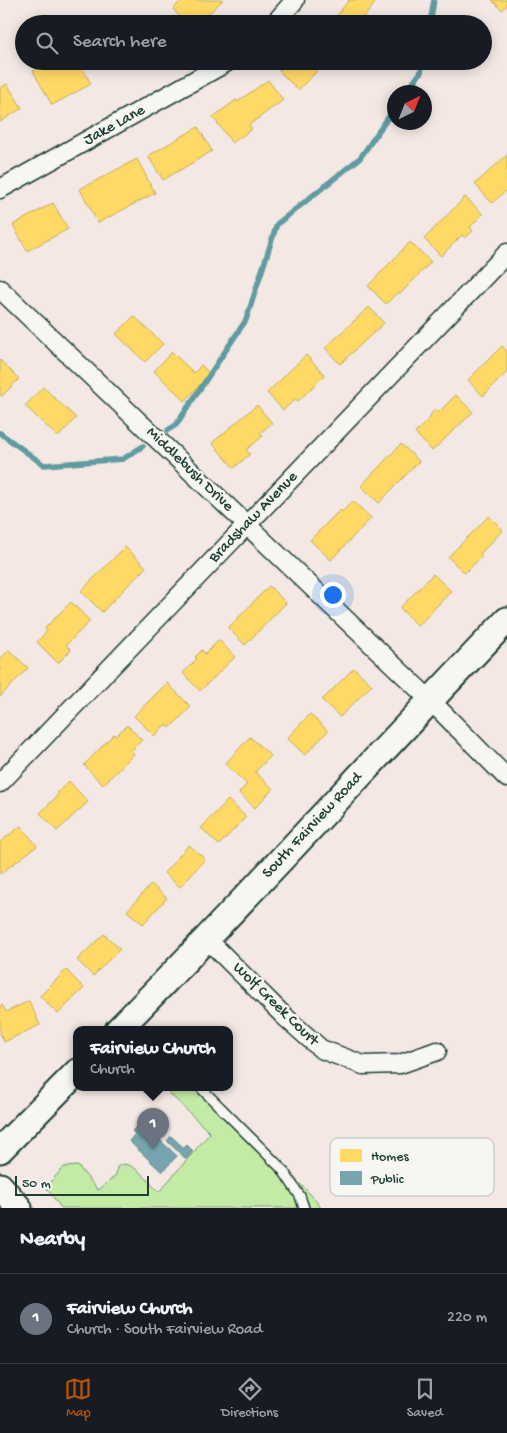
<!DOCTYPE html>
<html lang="en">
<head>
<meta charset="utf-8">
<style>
	:root { --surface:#171b24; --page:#242831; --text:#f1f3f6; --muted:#9ea1a6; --line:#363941; --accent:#b45309 }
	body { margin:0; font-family:"Gochi Hand",sans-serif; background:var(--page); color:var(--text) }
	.compass { position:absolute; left:387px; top:85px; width:45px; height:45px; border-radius:50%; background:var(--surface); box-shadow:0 2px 12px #0003; rotate:43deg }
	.scale { position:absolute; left:15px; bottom:12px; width:134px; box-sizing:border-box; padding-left:5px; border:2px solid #1f3d34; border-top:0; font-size:14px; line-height:18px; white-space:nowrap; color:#1f3d34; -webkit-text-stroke:4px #f6f6f2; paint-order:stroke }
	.you { position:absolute; left:332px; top:594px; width:18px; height:18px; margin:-12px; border:4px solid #fff; border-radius:50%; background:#1a73e8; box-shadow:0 0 0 8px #1a73e833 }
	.badge { display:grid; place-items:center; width:32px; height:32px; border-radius:50%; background:var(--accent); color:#fff; font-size:16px; font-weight:700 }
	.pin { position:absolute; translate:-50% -41px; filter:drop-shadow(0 1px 2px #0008) }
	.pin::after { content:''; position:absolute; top:26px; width:18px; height:15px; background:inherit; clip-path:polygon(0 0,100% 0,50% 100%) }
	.popup { position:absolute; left:73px; top:1026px; width:160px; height:65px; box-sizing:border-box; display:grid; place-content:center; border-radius:10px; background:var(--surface); filter:drop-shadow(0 1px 4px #0005); font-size:16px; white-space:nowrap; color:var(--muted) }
	.popup b { font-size:19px; color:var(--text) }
	.popup::after { content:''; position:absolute; left:50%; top:100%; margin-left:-10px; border:10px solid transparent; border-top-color:var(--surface) }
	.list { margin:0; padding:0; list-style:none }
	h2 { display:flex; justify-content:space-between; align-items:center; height:65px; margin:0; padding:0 20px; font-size:21px }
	h2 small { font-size:16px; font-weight:400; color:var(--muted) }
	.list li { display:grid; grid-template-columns:32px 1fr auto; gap:15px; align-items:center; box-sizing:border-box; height:90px; padding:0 20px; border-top:1px solid var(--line) }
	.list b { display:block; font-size:19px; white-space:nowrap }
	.list p { margin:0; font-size:16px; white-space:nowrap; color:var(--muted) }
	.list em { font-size:16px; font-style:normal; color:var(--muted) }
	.icon { flex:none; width:28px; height:28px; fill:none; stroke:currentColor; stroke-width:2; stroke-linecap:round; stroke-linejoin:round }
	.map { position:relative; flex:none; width:507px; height:1208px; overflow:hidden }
	.search { position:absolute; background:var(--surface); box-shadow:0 2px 12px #0003; left:15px; right:15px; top:15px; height:55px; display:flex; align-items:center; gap:12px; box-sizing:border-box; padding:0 18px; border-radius:28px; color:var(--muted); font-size:19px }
	.sheet { height:155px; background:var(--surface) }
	nav { display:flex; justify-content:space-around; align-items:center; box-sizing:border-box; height:70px; border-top:1px solid var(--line); background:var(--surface); font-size:14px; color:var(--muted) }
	nav a { display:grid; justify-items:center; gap:2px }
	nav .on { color:var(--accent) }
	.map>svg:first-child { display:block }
</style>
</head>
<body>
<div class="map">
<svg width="507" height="1208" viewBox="0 0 507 1208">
	<rect width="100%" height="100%" fill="#f3e8e3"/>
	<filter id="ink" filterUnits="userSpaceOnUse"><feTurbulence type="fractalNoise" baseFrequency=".02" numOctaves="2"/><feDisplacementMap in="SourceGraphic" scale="10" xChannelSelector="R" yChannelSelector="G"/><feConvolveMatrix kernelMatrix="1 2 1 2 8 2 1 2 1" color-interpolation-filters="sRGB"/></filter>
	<g filter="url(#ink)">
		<path fill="#c3eba6" stroke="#71946d" d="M 164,1088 L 205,1088 L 313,1197 L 321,1208 L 61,1208 L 46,1187 L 64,1167 L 78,1166 L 97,1189 L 99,1190 L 116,1175 L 117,1167 C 131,1156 149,1183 159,1192 L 210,1133 Z"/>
		<g fill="#ffd966" stroke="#bcaa57">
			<polygon points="182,0 223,0 197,24 186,24 173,9"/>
			<polygon points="349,0 377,0 359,24 345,24 336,17"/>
			<polygon points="492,0 507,0 507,6 506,6 502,10"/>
			<polygon points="49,61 54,61 59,70 75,61 79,61 91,84 52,105 33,71"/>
			<polygon points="289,61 327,61 298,90 279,71"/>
			<polygon points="268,80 283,100 249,125 252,129 232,143 213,117 236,100 237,102"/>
			<polygon points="7,84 22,108 0,122 0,88"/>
			<polygon points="198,127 212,151 163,180 148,156"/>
			<polygon points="507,155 507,190 492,203 475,184"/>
			<polygon points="137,159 155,193 98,223 80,189"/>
			<polygon points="465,197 483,214 470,227 473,231 465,238 462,235 441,256 424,239"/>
			<polygon points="53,203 68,229 27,251 13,225"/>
			<polygon points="410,242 431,262 400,294 398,292 386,304 368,286"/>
			<polygon points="369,307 384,323 340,364 325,348"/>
			<polygon points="134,316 163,344 145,362 116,334"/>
			<polygon points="502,346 507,351 507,372 483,396 468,380"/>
			<polygon points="172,352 194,373 201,365 210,374 185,401 154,371"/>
			<polygon points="306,355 325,375 298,401 296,399 283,410 267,393"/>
			<polygon points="0,360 19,379 2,396 0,395"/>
			<polygon points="43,387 76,418 58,437 25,406"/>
			<polygon points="456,395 473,412 432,451 415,433 431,417 430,415 435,410 438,413"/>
			<polygon points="257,405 272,423 260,433 263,436 246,450 250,454 234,468 212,443"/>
			<polygon points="401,444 419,461 379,503 361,486"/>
			<polygon points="353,501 371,518 331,560 310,540 340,510 342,512"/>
			<polygon points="489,516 503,530 480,554 482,556 465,573 448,557"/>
			<polygon points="125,547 146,567 102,612 81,591"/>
			<polygon points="433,574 451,591 418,626 400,608"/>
			<polygon points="269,586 286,603 245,645 228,628"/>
			<polygon points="71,602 90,621 66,645 71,650 58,663 37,642 47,631 45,628"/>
			<polygon points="219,640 235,657 200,691 183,673 197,659 195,657 202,650 205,654"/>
			<polygon points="9,650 28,668 0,697 0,659"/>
			<polygon points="354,668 372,685 340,717 322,700"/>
			<polygon points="167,683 191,707 170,728 166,724 154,736 134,716"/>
			<polygon points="310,714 328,731 305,755 287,738"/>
			<polygon points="127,725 142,740 131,751 134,754 103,785 84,765 114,734 116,736"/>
			<polygon points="250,737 271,756 255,772 273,789 255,808 239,793 247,784 225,764"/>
			<polygon points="69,781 88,802 57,831 40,813 58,795 57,793"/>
			<polygon points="228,800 246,817 219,845 201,828"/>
			<polygon points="21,826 37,846 0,874 0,842"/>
			<polygon points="189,845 205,859 180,887 164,873"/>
			<polygon points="151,884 167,898 143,924 127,911"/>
			<polygon points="104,934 120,949 93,976 77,960"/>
			<polygon points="66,970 84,988 58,1014 40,996"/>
			<polygon points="29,1001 40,1025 4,1042 0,1033 0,1006 2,1005 6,1012"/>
		</g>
		<g fill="#76a5af" stroke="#5c868a">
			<polygon points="144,1125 177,1156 162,1172 129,1141 135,1134 132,1131 136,1127 139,1130"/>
			<polygon points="171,1136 184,1148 187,1145 193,1151 186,1159 167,1141"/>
		</g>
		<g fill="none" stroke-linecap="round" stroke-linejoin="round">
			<g stroke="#609ba2" stroke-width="5.5">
				<polyline points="430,24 434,0"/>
				<polyline points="406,92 421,72 423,61"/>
				<polyline points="168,430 176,425 246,320 277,224 360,158 394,109"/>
				<polyline points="0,433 44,465 123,459 143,446"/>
			</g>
			<g stroke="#1f3d34" stroke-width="12">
				<polyline id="lane" points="201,1088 282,1169 300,1196 304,1208"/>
			</g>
			<g stroke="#1f3d34" stroke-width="21">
				<g id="street">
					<polyline points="274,24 295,0"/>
					<polyline points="0,189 229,61"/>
					<polyline points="0,289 430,700 507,778"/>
					<polyline points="0,783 507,253"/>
					<polyline points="207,939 284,1016 321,1049 363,1065 400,1064 437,1051"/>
				</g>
			</g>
			<g stroke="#1f3d34" stroke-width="29">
				<g id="secondary">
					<path d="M 118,1030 C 250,896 376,756 507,620"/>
					<polyline points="0,1150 77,1072"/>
					<polyline points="0,1186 19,1208"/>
				</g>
			</g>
			<use href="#lane" stroke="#f6f6f2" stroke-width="9"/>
			<use href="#street" stroke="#f6f6f2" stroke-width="18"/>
			<use href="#secondary" stroke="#f6f6f2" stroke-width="25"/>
		</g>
	</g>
	<g text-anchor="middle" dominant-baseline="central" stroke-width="5" stroke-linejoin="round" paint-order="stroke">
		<g font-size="16" fill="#1f3d34" stroke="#f6f6f2">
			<text transform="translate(115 126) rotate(-29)">Jake Lane</text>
			<text transform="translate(189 470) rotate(44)">Middlebush Drive</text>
			<text transform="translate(254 518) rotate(-46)">Bradshaw Avenue</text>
			<text transform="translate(313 826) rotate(-47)">South Fairview Road</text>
			<text transform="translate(275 1005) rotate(44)">Wolf Creek Court</text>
		</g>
	</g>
	<rect x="330" y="1138" width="164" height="58" rx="8" fill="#f6f6f2" stroke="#b6beb9" stroke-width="1"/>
	<rect x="340" y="1149" width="22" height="13" fill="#ffd966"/>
	<rect x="340" y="1171" width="22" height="14" fill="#76a5af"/>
	<g font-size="14" fill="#1f3d34">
		<text x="371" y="1160">Homes</text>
		<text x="371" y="1183">Public</text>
	</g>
</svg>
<svg class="compass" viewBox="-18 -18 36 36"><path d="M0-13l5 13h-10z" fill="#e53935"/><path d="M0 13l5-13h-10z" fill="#9ea1a6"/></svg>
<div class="scale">50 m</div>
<div class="you"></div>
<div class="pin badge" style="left:153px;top:1149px;background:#6b7280">1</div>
<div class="popup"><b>Fairview Church</b>Church</div>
<div class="search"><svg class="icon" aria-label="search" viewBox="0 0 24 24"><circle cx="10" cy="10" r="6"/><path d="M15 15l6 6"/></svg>Search here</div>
</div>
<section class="sheet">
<h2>Nearby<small></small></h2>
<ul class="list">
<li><span class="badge" style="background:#6b7280">1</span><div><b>Fairview Church</b><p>Church · South Fairview Road</p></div><em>220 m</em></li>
</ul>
</section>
<nav>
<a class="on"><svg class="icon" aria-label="map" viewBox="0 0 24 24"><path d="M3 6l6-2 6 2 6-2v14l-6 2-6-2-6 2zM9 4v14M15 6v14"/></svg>Map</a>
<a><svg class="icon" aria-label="directions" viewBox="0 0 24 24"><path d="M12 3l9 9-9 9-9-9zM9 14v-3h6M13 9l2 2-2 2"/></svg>Directions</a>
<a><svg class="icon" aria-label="saved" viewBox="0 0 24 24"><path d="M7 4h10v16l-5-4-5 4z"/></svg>Saved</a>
</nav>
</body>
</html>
